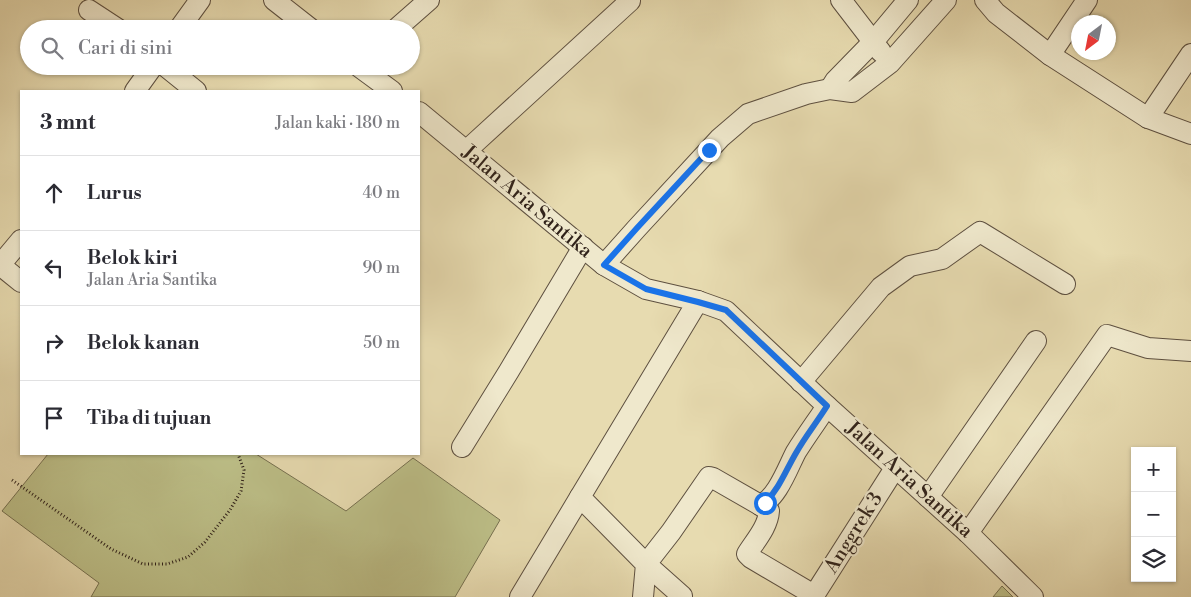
<!DOCTYPE html>
<html lang="id">
<head>
<meta charset="utf-8">
<style>
	:root { --surface:#fff; --page:#f7f7f7; --text:#2b2b33; --muted:#7c7c81; --line:#e1e1e2 }
	body { margin:0; font-family:"Libre Bodoni",serif; background:var(--page); color:var(--text) }
	.controls { position:absolute; right:15px; bottom:15px; display:grid; overflow:hidden; border-radius:0px; box-shadow:0 1px 4px #0004 }
	.controls button { width:45px; height:45px; display:grid; place-items:center; padding:0; border:0; border-bottom:1px solid var(--line); background:var(--surface); color:var(--text); font:25px sans-serif }
	.compass { position:absolute; left:1071px; top:15px; width:45px; height:45px; border-radius:50%; background:var(--surface); box-shadow:0 1px 4px #0004; rotate:212deg }
	.stop { position:absolute; width:15px; height:15px; margin:-11px; border:4px solid #1a73e8; border-radius:50%; background:#fff }
	.stop.end { background:#1a73e8; border-color:#fff; box-shadow:0 1px 5px #0008 }
	.list { margin:0; padding:0; list-style:none }
	h2 { display:flex; justify-content:space-between; align-items:center; height:65px; margin:0; padding:0 20px; font-size:21px }
	h2 small { font-size:16px; font-weight:400; color:var(--muted) }
	.list li { display:grid; grid-template-columns:32px 1fr auto; gap:15px; align-items:center; box-sizing:border-box; height:75px; padding:0 20px; border-top:1px solid var(--line) }
	.list b { display:block; font-size:19px; white-space:nowrap }
	.list p { margin:0; font-size:16px; white-space:nowrap; color:var(--muted) }
	.list em { font-size:16px; font-style:normal; color:var(--muted) }
	.icon { flex:none; width:28px; height:28px; fill:none; stroke:currentColor; stroke-width:2; stroke-linecap:round; stroke-linejoin:round }
	.map { position:relative; flex:none; width:1191px; height:597px; overflow:hidden }
	.search { position:absolute; background:var(--surface); box-shadow:0 1px 4px #0004; left:20px; top:20px; width:400px; height:55px; display:flex; align-items:center; gap:12px; box-sizing:border-box; padding:0 18px; border-radius:28px; color:var(--muted); font-size:19px }
	.panel { position:absolute; background:var(--surface); box-shadow:0 1px 4px #0004; left:20px; top:90px; width:400px; height:365px; border-radius:0px }
	.map>svg:first-child { display:block }
</style>
</head>
<body>
<div class="map">
<svg width="1191" height="597" viewBox="0 0 1191 597">
	<rect width="100%" height="100%" fill="#e7dbb0"/>
	<filter id="stains"><feTurbulence type="fractalNoise" baseFrequency=".004" numOctaves="4"/><feColorMatrix values="0 0 0 0 .2 0 0 0 0 .09 0 0 0 0 .02 0 0 0 .5 -.17"/></filter>
	<radialGradient id="worn" r=".72"><stop offset=".6" stop-color="#630" stop-opacity="0"/><stop offset="1" stop-color="#630" stop-opacity=".3"/></radialGradient>
	<g fill="#bcbe87" stroke="#767050">
		<polygon points="48,454 256,454 346,511 413,458 500,520 455,597 91,597 99,583 2,511"/>
		<polygon points="1002,586 1013,597 993,597"/>
	</g>
	<g fill="none" stroke-linecap="round" stroke-linejoin="round">
		<g stroke="#5e5040" stroke-width="22">
			<g id="minor">
				<polyline points="274,0 311,29"/>
				<polyline points="841,0 881,52"/>
				<polyline points="985,0 996,13 1050,55 1148,118 1191,134"/>
				<polyline points="89,10 118,29"/>
				<polyline points="179,29 200,0"/>
				<polyline points="396,29 429,0"/>
				<polyline points="1050,55 1087,0"/>
				<polyline points="165,66 196,91"/>
				<polyline points="358,66 392,91"/>
				<polyline points="830,89 835,81 873,42 908,0"/>
				<polyline points="135,91 153,66"/>
				<polyline points="419,112 604,265 646,289 698,301 726,311 827,406 968,533 1033,597"/>
				<polyline points="1148,118 1191,54"/>
				<polyline points="466,151 630,1"/>
				<polyline points="0,265 21,240"/>
				<polyline points="0,265 21,282"/>
				<polyline points="604,265 637,228 709,150 720,138 748,114 806,94 830,89 852,92 890,63 946,0"/>
				<polyline points="801,382 881,287 910,266 942,259 980,232 1065,284"/>
				<polyline points="462,447 509,371 583,247"/>
				<polyline points="928,497 1036,341"/>
				<path d="M 760,505 L 769,511 C 768,527 755,541 747,554 L 751,558 L 814,595"/>
				<polyline points="968,533 1107,335 1148,348 1191,351"/>
				<path d="M 682,596 L 646,564 L 671,532 L 709,477 L 713,478 L 760,505 C 777,499 788,467 796,452 C 806,436 817,421 827,406"/>
				<polyline points="520,597 580,497"/>
				<polyline points="643,597 646,564 580,497 698,301"/>
				<polyline points="813,597 895,468"/>
			</g>
		</g>
		<polyline stroke="#30221a" stroke-width="3" stroke-dasharray="1 2.5" stroke-linecap="butt" points="12,480 111,549 143,564 167,564 188,557 205,542 230,510 241,491 244,470 238,454"/>
		<use href="#minor" stroke="#efe8cc" stroke-width="20"/>
	</g>
	<g fill="none" stroke-linecap="round" stroke-linejoin="round">
		<path stroke="#1a73e8" stroke-width="6" d="M 709,150 L 637,228 L 604,265 L 646,289 L 698,302 L 726,310 L 827,406 C 817,422 805,437 796,453 C 786,470 779,489 765,503"/>
	</g>
	<g text-anchor="middle" dominant-baseline="central" stroke-width="4.5" stroke-linejoin="round" paint-order="stroke">
		<g font-size="20" fill="#30221a" stroke="#efe8cc">
			<text transform="translate(527 202) rotate(40)">Jalan Aria Santika</text>
			<text transform="translate(909 480) rotate(42)">Jalan Aria Santika</text>
			<text transform="translate(854 533) rotate(-58)">Anggrek 3</text>
		</g>
	</g>
	<rect width="100%" height="100%" filter="url(#stains)"/>
	<rect width="100%" height="100%" fill="url(#worn)"/>
</svg>
<div class="controls">
<button>+</button>
<button>−</button>
<button><svg class="icon" aria-label="layers" viewBox="0 0 24 24"><path d="M12 4l9 5-9 5-9-5zM3 14l9 5 9-5"/></svg></button>
</div>
<svg class="compass" viewBox="-18 -18 36 36"><path d="M0-13l5 13h-10z" fill="#e53935"/><path d="M0 13l5-13h-10z" fill="#7c7c81"/></svg>
<div class="stop" style="left:765px;top:503px"></div>
<div class="stop end" style="left:709px;top:150px"></div>
<div class="search"><svg class="icon" aria-label="search" viewBox="0 0 24 24"><circle cx="10" cy="10" r="6"/><path d="M15 15l6 6"/></svg>Cari di sini</div>
<section class="panel">
<h2>3 mnt<small>Jalan kaki · 180 m</small></h2>
<ul class="list">
<li><svg class="icon" aria-label="ahead" viewBox="0 0 24 24"><path d="M12 20V5M6 11l6-6 6 6"/></svg><div><b>Lurus</b></div><em>40 m</em></li>
<li><svg class="icon" aria-label="left" viewBox="0 0 24 24"><path d="M17 20v-9H6M10 6l-5 5 5 5"/></svg><div><b>Belok kiri</b><p>Jalan Aria Santika</p></div><em>90 m</em></li>
<li><svg class="icon" aria-label="right" viewBox="0 0 24 24"><path d="M7 20v-9h11M14 6l5 5-5 5"/></svg><div><b>Belok kanan</b></div><em>50 m</em></li>
<li><svg class="icon" aria-label="arrive" viewBox="0 0 24 24"><path d="M6 21V4h12l-3 4 3 4H6"/></svg><div><b>Tiba di tujuan</b></div></li>
</ul>
</section>
</div>
</body>
</html>
